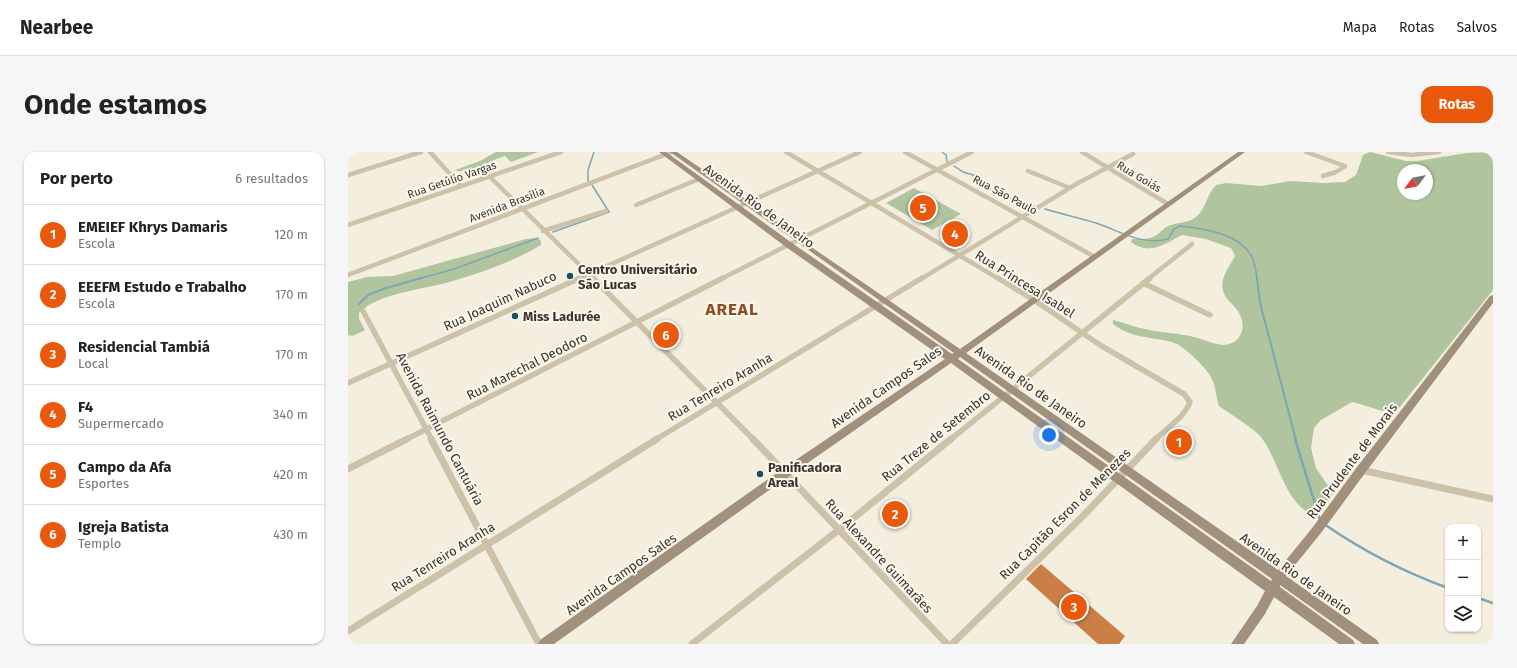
<!DOCTYPE html>
<html lang="pt">
<head>
<meta charset="utf-8">
<style>
	:root { --surface:#fff; --page:#f6f6f6; --text:#222; --muted:#767676; --line:#e0e0e0; --accent:#ea580c }
	body { margin:0; font-family:"Fira Sans",sans-serif; background:var(--page); color:var(--text) }
	.controls { position:absolute; right:12px; bottom:12px; display:grid; overflow:hidden; border-radius:8px; box-shadow:0 1px 3px #0004 }
	.controls button { width:36px; height:36px; display:grid; place-items:center; padding:0; border:0; border-bottom:1px solid var(--line); background:var(--surface); color:var(--text); font:20px sans-serif }
	.compass { position:absolute; left:1049px; top:12px; width:36px; height:36px; border-radius:50%; background:var(--surface); box-shadow:0 1px 3px #0004; rotate:238deg }
	.you { position:absolute; left:701px; top:283px; width:14px; height:14px; margin:-10px; border:3px solid #fff; border-radius:50%; background:#1a73e8; box-shadow:0 0 0 6px #1a73e833 }
	.badge { display:grid; place-items:center; width:26px; height:26px; border-radius:50%; background:var(--accent); color:#fff; font-size:13px; font-weight:700 }
	.pin { position:absolute; translate:-50% -50%; border:2px solid #fff; box-shadow:0 1px 4px #0006 }
	.list { margin:0; padding:0; list-style:none }
	h2 { display:flex; justify-content:space-between; align-items:center; height:52px; margin:0; padding:0 16px; font-size:17px }
	h2 small { font-size:13px; font-weight:400; color:var(--muted) }
	.list li { display:grid; grid-template-columns:26px 1fr auto; gap:12px; align-items:center; box-sizing:border-box; height:60px; padding:0 16px; border-top:1px solid var(--line) }
	.list b { display:block; font-size:15px; white-space:nowrap }
	.list p { margin:0; font-size:13px; white-space:nowrap; color:var(--muted) }
	.list em { font-size:13px; font-style:normal; color:var(--muted) }
	.icon { flex:none; width:22px; height:22px; fill:none; stroke:currentColor; stroke-width:2; stroke-linecap:round; stroke-linejoin:round }
	.map { position:relative; flex:none; width:1145px; height:492px; overflow:hidden; border-radius:12px }
	header { display:flex; align-items:center; gap:24px; box-sizing:border-box; height:56px; padding:0 20px; background:var(--surface); border-bottom:1px solid var(--line) }
	header strong { font-size:19px }
	nav { display:flex; gap:22px; margin-inline-start:auto; font-size:14px }
	.intro { display:flex; align-items:center; justify-content:space-between; box-sizing:border-box; height:96px; padding:0 24px }
	h1 { margin:0; font-size:28px }
	.button { padding:10px 18px; border-radius:12px; background:var(--accent); color:#fff; font-size:14px; font-weight:700 }
	main { display:flex; gap:24px; padding:0 24px }
	aside { flex:1; background:var(--surface); border-radius:12px; box-shadow:0 1px 3px #0004 }
	.map>svg:first-child { display:block }
</style>
</head>
<body>
<header>
<strong>Nearbee</strong>
<nav><a>Mapa</a><a>Rotas</a><a>Salvos</a></nav>
</header>
<div class="intro"><h1>Onde estamos</h1><a class="button">Rotas</a></div>
<main>
<aside>
<h2>Por perto<small>6 resultados</small></h2>
<ul class="list">
<li><span class="badge">1</span><div><b>EMEIEF Khrys Damaris</b><p>Escola</p></div><em>120 m</em></li>
<li><span class="badge">2</span><div><b>EEEFM Estudo e Trabalho</b><p>Escola</p></div><em>170 m</em></li>
<li><span class="badge">3</span><div><b>Residencial Tambiá</b><p>Local</p></div><em>170 m</em></li>
<li><span class="badge">4</span><div><b>F4</b><p>Supermercado</p></div><em>340 m</em></li>
<li><span class="badge">5</span><div><b>Campo da Afa</b><p>Esportes</p></div><em>420 m</em></li>
<li><span class="badge">6</span><div><b>Igreja Batista</b><p>Templo</p></div><em>430 m</em></li>
</ul>
</aside>
<div class="map">
<svg width="1145" height="492" viewBox="0 0 1145 492">
	<rect width="100%" height="100%" fill="#f4eedf"/>
	<g fill="#b0c49e" fill-rule="evenodd">
		<path d="M 148,0 L 190,0 L 163,10 L 157,4 C 144,7 119,24 107,18 L 132,9 Z"/>
		<path d="M 1022,0 L 1058,9 L 1069,9 L 1119,1 L 1145,0 L 1145,138 L 1048,260 C 1033,261 1019,253 1004,250 L 973,268 L 966,276 L 963,296 L 968,316 L 985,341 L 973,358 L 959,360 C 934,342 931,309 913,285 C 903,274 883,263 871,254 C 868,246 868,235 864,227 C 860,217 834,192 824,190 C 804,185 782,186 765,172 L 765,168 C 777,171 789,176 801,178 C 816,181 831,181 846,185 C 855,187 867,193 876,193 C 891,192 898,179 893,165 C 890,158 885,153 880,148 C 867,132 879,119 887,104 L 883,96 L 858,87 L 834,83 C 816,92 802,104 783,90 L 784,87 C 791,86 799,88 805,85 C 812,82 815,75 823,73 C 832,70 842,71 849,64 C 858,56 859,42 868,33 L 878,31 L 913,34 L 943,29 L 976,31 L 997,30 L 1008,23 L 1015,3 ZM 1055,18 L 1079,18 L 1079,42 L 1055,42 Z"/>
		<polygon points="566,36 613,62 584,78 538,51"/>
		<path d="M 190,86 L 193,89 L 193,93 C 166,109 136,120 105,129 C 79,137 29,141 11,161 L 11,167 L 17,178 L 5,184 L 0,183 L 0,130 L 19,125 L 45,124 L 178,87 Z"/>
	</g>
	<g fill="none" stroke-linecap="round" stroke-linejoin="round">
		<g stroke="#7ca6b3" stroke-width="1.5">
			<polyline points="594,0 598,3 599,10"/>
			<polyline points="606,14 615,20 632,25 635,34 652,43 686,54"/>
			<polyline points="240,29 240,18 246,0"/>
			<path d="M 697,57 C 714,62 731,66 748,71 C 772,79 794,94 820,87 L 826,77 L 832,74 C 856,77 888,80 903,103 C 907,109 908,120 909,127"/>
			<polyline points="205,80 261,60 244,33"/>
			<polyline points="70,127 106,117 190,86"/>
		</g>
		<g stroke="#7ca6b3" stroke-width="2">
			<polyline points="909,126 912,151 948,288"/>
			<polyline points="11,152 20,143 35,137 73,126"/>
		</g>
		<g stroke="#7ca6b3" stroke-width="2.5">
			<polyline points="947,287 972,368"/>
			<path d="M 976,372 C 1015,399 1056,420 1100,436"/>
			<polyline points="1130,446 1145,451"/>
		</g>
	</g>
	<g fill="#cb7f46">
		<polygon points="603,73 612,78 623,85 610,91 591,80"/>
		<polygon points="693,412 777,484 771,492 750,492 678,427"/>
	</g>
	<g fill="none" stroke-linecap="round" stroke-linejoin="round">
		<g stroke="#cdc1aa" stroke-width="4.5">
			<polyline points="82,0 113,34"/>
			<polyline points="438,0 651,127"/>
			<polyline points="557,0 747,105"/>
			<polyline points="734,0 820,52"/>
			<polyline points="958,0 997,14"/>
			<polyline points="1040,0 1063,3 1091,0"/>
			<polyline points="680,19 722,36"/>
			<polyline points="0,23 73,0"/>
			<polyline points="975,24 988,20 997,14"/>
			<polyline points="142,25 246,127"/>
			<polyline points="288,53 351,27"/>
			<polyline points="0,73 213,0"/>
			<polyline points="195,79 258,59"/>
			<polyline points="0,123 324,0"/>
			<polyline points="230,127 512,0"/>
			<polyline points="373,127 624,0"/>
			<polyline points="573,127 730,31 785,2"/>
			<polyline points="800,127 844,92"/>
		</g>
		<g stroke="#cdc1aa" stroke-width="5.5">
			<polyline points="245,126 406,288"/>
			<path d="M 650,126 L 686,148 L 752,193 L 836,242 L 842,250 C 836,266 818,276 807,288"/>
			<polyline points="795,131 862,163"/>
			<polyline points="15,159 84,288"/>
			<polyline points="0,231 232,126"/>
			<polyline points="57,288 375,126"/>
			<polyline points="307,288 574,126"/>
			<polyline points="602,288 802,126"/>
		</g>
		<g stroke="#cdc1aa" stroke-width="7">
			<polyline points="83,287 191,492"/>
			<polyline points="405,287 599,492"/>
			<polyline points="0,317 59,287"/>
			<polyline points="1013,318 1145,347"/>
			<polyline points="0,479 309,287"/>
			<polyline points="344,492 492,377 603,287"/>
			<polyline points="604,492 736,363 808,287"/>
		</g>
		<path fill="#a1907b" fill-rule="evenodd" d="M 311,0 L 318,0 L 444,91 L 604,202 L 606,201 L 322,0 L 329,0 L 402,50 L 453,88 L 612,197 L 890,0 L 897,0 L 618,201 L 930,418 L 965,375 L 1009,315 L 1142,144 L 1145,143 L 1145,151 L 1017,321 L 973,381 L 938,424 L 1029,488 L 1031,492 L 1015,492 L 932,433 L 932,435 L 1005,488 L 1007,492 L 991,492 L 926,445 L 917,462 L 896,492 L 883,492 L 909,454 L 917,439 L 603,211 L 441,324 L 206,492 L 190,492 L 192,488 L 433,318 L 597,207 L 438,95 ZM 612,205 L 924,427 L 923,429 L 610,207 Z"/>
	</g>
	<g fill="#1d4e5e" stroke="#fbf7ec" stroke-width="1.5">
		<circle cx="222" cy="124" r="4"/>
		<circle cx="167" cy="164" r="4"/>
		<circle cx="412" cy="322" r="4"/>
	</g>
	<g text-anchor="middle" dominant-baseline="central" stroke-width="4" stroke-linejoin="round" paint-order="stroke">
		<g font-size="11" fill="#3a322a" stroke="#fbf7ec">
			<text transform="translate(791 25) rotate(31)">Rua Goiás</text>
			<text transform="translate(104 28) rotate(-19)">Rua Getúlio Vargas</text>
			<text transform="translate(657 43) rotate(28)">Rua São Paulo</text>
			<text transform="translate(159 53) rotate(-21)">Avenida Brasília</text>
		</g>
		<g font-size="13" fill="#3a322a" stroke="#fbf7ec">
			<text transform="translate(411 54) rotate(36)">Avenida Rio de Janeiro</text>
			<text transform="translate(677 132) rotate(32)">Rua Princesa Isabel</text>
			<text transform="translate(152 149) rotate(-25)">Rua Joaquim Nabuco</text>
			<text transform="translate(179 214) rotate(-27)">Rua Marechal Deodoro</text>
			<text transform="translate(372 235) rotate(-31)">Rua Tenreiro Aranha</text>
			<text transform="translate(538 235) rotate(-35)">Avenida Campos Sales</text>
			<text transform="translate(683 235) rotate(35)">Avenida Rio de Janeiro</text>
			<text transform="translate(92 277) rotate(62)">Avenida Raimundo Cantuária</text>
			<text transform="translate(588 284) rotate(-39)">Rua Treze de Setembro</text>
			<text transform="translate(1004 309) rotate(-53)">Rua Prudente de Morais</text>
			<text transform="translate(717 362) rotate(-45)">Rua Capitão Esron de Menezes</text>
			<text transform="translate(531 404) rotate(47)">Rua Alexandre Guimarães</text>
			<text transform="translate(95 405) rotate(-32)">Rua Tenreiro Aranha</text>
			<text transform="translate(273 422) rotate(-35)">Avenida Campos Sales</text>
			<text transform="translate(948 422) rotate(35)">Avenida Rio de Janeiro</text>
		</g>
		<g font-size="13" font-weight="bold" fill="#3a322a" stroke="#fbf7ec" text-anchor="start">
			<text x="230" y="117">Centro Universitário<tspan x="230" dy="15">São Lucas</tspan></text>
			<text x="175" y="164">Miss Ladurée</text>
			<text x="420" y="315">Panificadora<tspan x="420" dy="15">Areal</tspan></text>
		</g>
		<g font-size="17" font-weight="bold" letter-spacing="1" fill="#8d4e1f" stroke="#fbf7ec">
			<text x="384" y="157">AREAL</text>
		</g>
	</g>
</svg>
<div class="controls">
<button>+</button>
<button>−</button>
<button><svg class="icon" aria-label="layers" viewBox="0 0 24 24"><path d="M12 4l9 5-9 5-9-5zM3 14l9 5 9-5"/></svg></button>
</div>
<svg class="compass" viewBox="-18 -18 36 36"><path d="M0-13l5 13h-10z" fill="#e53935"/><path d="M0 13l5-13h-10z" fill="#767676"/></svg>
<div class="you"></div>
<div class="pin badge" style="left:831px;top:290px">1</div>
<div class="pin badge" style="left:547px;top:362px">2</div>
<div class="pin badge" style="left:726px;top:455px">3</div>
<div class="pin badge" style="left:607px;top:82px">4</div>
<div class="pin badge" style="left:575px;top:56px">5</div>
<div class="pin badge" style="left:318px;top:183px">6</div>
</div>
</main>
</body>
</html>
